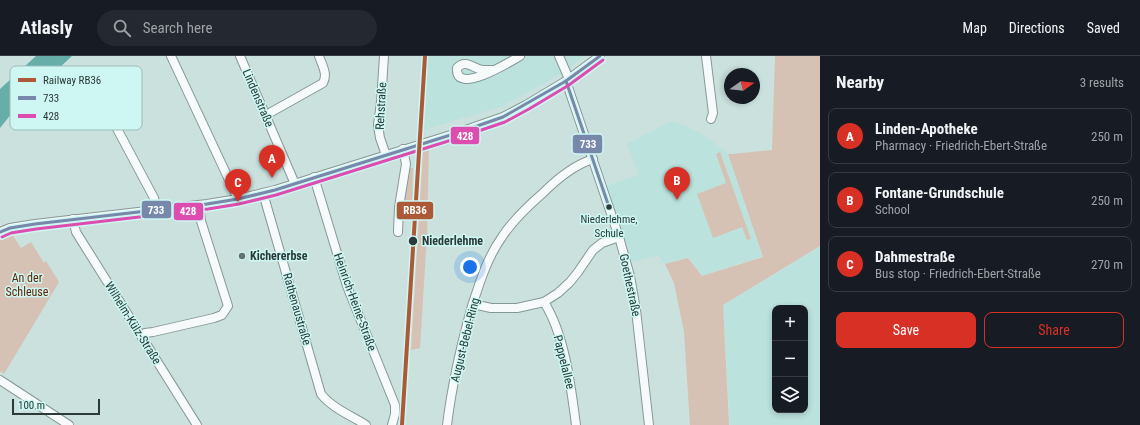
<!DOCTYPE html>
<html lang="en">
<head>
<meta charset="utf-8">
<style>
	:root { --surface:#171b24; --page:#242831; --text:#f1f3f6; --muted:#9ea1a6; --line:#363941; --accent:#d93025 }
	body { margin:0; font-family:"Roboto Condensed",sans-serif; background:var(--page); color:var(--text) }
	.controls { position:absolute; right:12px; bottom:12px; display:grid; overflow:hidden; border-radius:8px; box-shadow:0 2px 6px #0003 }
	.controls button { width:36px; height:36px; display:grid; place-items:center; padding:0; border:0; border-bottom:1px solid var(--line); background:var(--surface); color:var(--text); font:20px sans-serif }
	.compass { position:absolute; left:724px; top:12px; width:36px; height:36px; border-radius:50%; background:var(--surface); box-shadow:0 2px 6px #0003; rotate:75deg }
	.scale { position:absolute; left:12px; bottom:10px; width:88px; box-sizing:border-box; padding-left:4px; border:2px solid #293a38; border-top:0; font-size:11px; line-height:14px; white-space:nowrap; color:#293a38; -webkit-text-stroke:3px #cef7f3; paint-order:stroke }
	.you { position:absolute; left:470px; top:211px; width:14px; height:14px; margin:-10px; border:3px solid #fff; border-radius:50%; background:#1a73e8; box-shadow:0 0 0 6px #1a73e833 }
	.badge { display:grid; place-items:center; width:26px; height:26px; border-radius:50%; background:var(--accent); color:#fff; font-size:13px; font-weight:700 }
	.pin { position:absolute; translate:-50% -33px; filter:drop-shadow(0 1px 2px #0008) }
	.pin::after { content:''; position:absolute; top:21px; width:14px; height:12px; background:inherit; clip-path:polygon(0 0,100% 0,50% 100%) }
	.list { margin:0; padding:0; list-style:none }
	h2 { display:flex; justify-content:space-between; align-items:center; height:52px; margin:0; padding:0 16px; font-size:17px }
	h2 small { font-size:13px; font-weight:400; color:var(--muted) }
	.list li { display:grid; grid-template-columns:26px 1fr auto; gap:12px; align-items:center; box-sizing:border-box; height:56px; margin:0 8px 8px; padding:0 8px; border:1px solid var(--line); border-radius:8px }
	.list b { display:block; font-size:15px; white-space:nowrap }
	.list p { margin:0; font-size:13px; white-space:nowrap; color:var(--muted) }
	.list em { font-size:13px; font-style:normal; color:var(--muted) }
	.actions { display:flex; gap:8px; padding:12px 16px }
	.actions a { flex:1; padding:9px 0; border:1px solid var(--accent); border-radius:8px; text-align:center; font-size:14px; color:var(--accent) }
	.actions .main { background:var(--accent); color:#fff }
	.icon { flex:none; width:22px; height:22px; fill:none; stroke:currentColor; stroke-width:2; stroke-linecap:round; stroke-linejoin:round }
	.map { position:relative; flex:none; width:820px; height:369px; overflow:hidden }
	header { display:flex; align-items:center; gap:24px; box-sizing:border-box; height:56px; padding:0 20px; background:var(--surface); border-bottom:1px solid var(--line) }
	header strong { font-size:19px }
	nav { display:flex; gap:22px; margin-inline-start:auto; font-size:14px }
	.search { width:280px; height:36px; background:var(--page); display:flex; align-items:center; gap:10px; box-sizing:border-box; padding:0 14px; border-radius:22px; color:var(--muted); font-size:15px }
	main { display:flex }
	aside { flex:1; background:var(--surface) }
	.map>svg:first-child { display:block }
</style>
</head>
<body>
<header>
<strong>Atlasly</strong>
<div class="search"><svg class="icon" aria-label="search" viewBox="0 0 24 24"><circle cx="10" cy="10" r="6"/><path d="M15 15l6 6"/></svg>Search here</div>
<nav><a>Map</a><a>Directions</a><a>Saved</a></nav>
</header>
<main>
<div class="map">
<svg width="820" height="369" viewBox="0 0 820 369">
	<rect width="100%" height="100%" fill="#cae1de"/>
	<g fill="#bce2de" fill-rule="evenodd">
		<polygon points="424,0 584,0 563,17 503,50 424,74 423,80 418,81"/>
		<polygon points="672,65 686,70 700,77 727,96 762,200 702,220 688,201 665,208 658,199 632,206 606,130 639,119 627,88"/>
		<path d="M 820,191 L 820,369 L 730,369 L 723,249 ZM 775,252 L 805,252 L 805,354 L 775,354 Z"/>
	</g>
	<g fill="#d5c2b5">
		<polygon points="775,0 820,0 820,190 723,249 729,369 690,369 684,276 674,227 665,208 688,202 702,220 763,201 728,98 732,98 772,94"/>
		<polygon points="429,92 427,179 420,292 411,294 423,95"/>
		<polygon points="720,96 751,183 747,184 742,171 713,182 697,138 726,127 716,98"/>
		<path d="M 408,112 L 413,112 L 412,159 L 409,162 L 405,162 C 398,151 406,125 408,112 Z"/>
		<polygon points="12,178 21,192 31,186 44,207 46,205 59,226 4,318 0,315 0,182"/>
	</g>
	<polygon fill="#67aea9" points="36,0 72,0 16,52 0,72 0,33"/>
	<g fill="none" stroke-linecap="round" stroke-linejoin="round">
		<g stroke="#869896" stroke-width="10">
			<g id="minor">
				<polyline points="171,0 238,143"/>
				<polyline points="240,0 295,128"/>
				<polyline points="384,0 381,46 378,69 380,82 386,99"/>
				<polyline points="559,0 569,23"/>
				<polyline points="706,0 713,57 711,63"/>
				<path d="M 492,14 C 489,14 485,14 482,14 C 473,12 465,3 457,12 C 455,40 510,6 520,0"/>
				<polyline points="566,25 619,181 630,220 636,254 649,369"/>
				<path d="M 106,52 C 97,48 91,42 89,32 L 90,29 L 96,30 L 102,40 L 106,52 L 154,142 L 157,154"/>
				<path d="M 266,59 L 323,27 C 328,18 322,9 319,0"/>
				<polyline points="314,121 347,230 395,349 395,358 392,369"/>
				<path d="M 263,137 L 321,338 C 332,352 352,360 366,369"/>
				<polyline points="73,163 76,176 197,369"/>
				<polyline points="0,176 10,172 35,168 207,148 238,143 275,134 457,77 503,61 526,49 566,25 600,0"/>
				<polyline points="398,176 399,151 406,108 403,93"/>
				<path d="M 544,246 C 565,279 571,331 576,369"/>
				<polyline points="473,248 491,252 517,252 544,246 558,237 570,226 578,216 593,194 602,187 619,181"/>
				<polyline points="141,279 145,277 153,276 214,262 222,259 228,250 201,165 199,149"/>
				<polyline points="0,324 69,369"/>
				<path d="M 447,369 C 452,329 461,289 472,250 C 480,226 487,202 502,181 C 513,164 528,150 543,137 C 557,123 574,109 593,103"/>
			</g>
		</g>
		<use href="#minor" stroke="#f7fafa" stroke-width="8"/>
		<g stroke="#cef7f3" stroke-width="6">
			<g id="bus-1">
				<polyline points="566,25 609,151"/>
				<polyline points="0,176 10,172 35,168 207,148 238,143 275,134 457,77 503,61 566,25 600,0"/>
			</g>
		</g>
		<g stroke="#cef7f3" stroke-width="6">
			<polyline id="bus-2" points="2,181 11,177 36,173 208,153 239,148 276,139 458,82 505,66 529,53 569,29 603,4"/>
		</g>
		<use href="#bus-1" stroke="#78a" stroke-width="3"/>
		<use href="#bus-2" stroke="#dd4daf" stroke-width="3"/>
		<g stroke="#cef7f3" stroke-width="7">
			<polyline id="rail-1" points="402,369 425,0"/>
		</g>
		<use href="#rail-1" stroke="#ad5937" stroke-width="4"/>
	</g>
	<g fill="#293a38" stroke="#cef7f3" stroke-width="1.5">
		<circle cx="609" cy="151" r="3.5"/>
		<circle cx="413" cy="185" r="5"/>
	</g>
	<circle fill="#617472" stroke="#cef7f3" stroke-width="1.5" cx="242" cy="200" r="4"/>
	<g text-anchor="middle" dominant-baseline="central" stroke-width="3" stroke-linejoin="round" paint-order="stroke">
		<g font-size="11" fill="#293a38" stroke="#cef7f3">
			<text x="609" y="163">Niederlehme,<tspan x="609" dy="14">Schule</tspan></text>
		</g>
		<g font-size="12" fill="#293a38" stroke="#cef7f3">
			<text transform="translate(258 42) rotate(67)">Lindenstraße</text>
			<text transform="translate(381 50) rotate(-87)">Rehstraße</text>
			<text transform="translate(630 229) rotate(78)">Goethestraße</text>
			<text transform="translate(355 246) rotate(70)">Heinrich-Heine-Straße</text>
			<text transform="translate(297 253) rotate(74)">Rathenaustraße</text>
			<text transform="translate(133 267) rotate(58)">Wilhelm-Külz-Straße</text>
			<text transform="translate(465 284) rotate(-76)">August-Bebel-Ring</text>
			<text transform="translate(564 306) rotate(76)">Pappelallee</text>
		</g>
		<g font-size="12" font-weight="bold" fill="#293a38" stroke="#cef7f3" text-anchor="start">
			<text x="422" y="185">Niederlehme</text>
		</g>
		<g font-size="12" font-weight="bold" fill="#293a38" stroke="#cef7f3" text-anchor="start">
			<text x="250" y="200">Kichererbse</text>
		</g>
		<g font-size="12" fill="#5e2404" stroke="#cef7f3">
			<text x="27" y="222">An der<tspan x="27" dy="14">Schleuse</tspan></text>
		</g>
	</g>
	<rect x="10" y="10" width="132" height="64" rx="6" fill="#cef7f3" stroke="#9cbebb" stroke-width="1"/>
	<rect x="18" y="22" width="18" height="4" fill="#ad5937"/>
	<rect x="18" y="40" width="18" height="4" fill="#78a"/>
	<rect x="18" y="58" width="18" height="4" fill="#dd4daf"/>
	<g font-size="11" fill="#293a38">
		<text x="43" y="28">Railway RB36</text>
		<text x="43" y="46">733</text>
		<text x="43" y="64">428</text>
	</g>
	<g stroke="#cef7f3" stroke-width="1.5">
		<rect x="450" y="70" width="30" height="19" rx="4" fill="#dd4daf"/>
		<rect x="572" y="78" width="31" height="20" rx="4" fill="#78a"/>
		<rect x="141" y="144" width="31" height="19" rx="4" fill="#78a"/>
		<rect x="396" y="145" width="38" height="19" rx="4" fill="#ad5937"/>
		<rect x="173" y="146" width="31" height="19" rx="4" fill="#dd4daf"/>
	</g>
	<g font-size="11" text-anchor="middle" font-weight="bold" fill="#fff">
		<text x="465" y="84">428</text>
		<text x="588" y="92">733</text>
		<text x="156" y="158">733</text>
		<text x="415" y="158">RB36</text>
		<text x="188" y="159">428</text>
	</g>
</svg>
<div class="controls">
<button>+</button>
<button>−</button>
<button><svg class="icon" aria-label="layers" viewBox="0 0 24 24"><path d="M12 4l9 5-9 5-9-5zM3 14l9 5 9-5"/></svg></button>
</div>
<svg class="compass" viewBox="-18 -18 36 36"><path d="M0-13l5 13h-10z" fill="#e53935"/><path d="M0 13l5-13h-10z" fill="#9ea1a6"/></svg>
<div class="scale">100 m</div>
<div class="you"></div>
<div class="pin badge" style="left:272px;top:122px">A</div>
<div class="pin badge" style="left:677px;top:144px">B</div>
<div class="pin badge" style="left:238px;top:146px">C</div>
</div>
<aside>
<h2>Nearby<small>3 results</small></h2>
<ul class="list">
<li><span class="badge">A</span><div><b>Linden-Apotheke</b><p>Pharmacy · Friedrich-Ebert-Straße</p></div><em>250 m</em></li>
<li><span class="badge">B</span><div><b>Fontane-Grundschule</b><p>School</p></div><em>250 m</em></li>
<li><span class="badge">C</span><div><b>Dahmestraße</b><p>Bus stop · Friedrich-Ebert-Straße</p></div><em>270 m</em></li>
</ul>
<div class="actions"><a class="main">Save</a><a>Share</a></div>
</aside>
</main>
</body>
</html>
